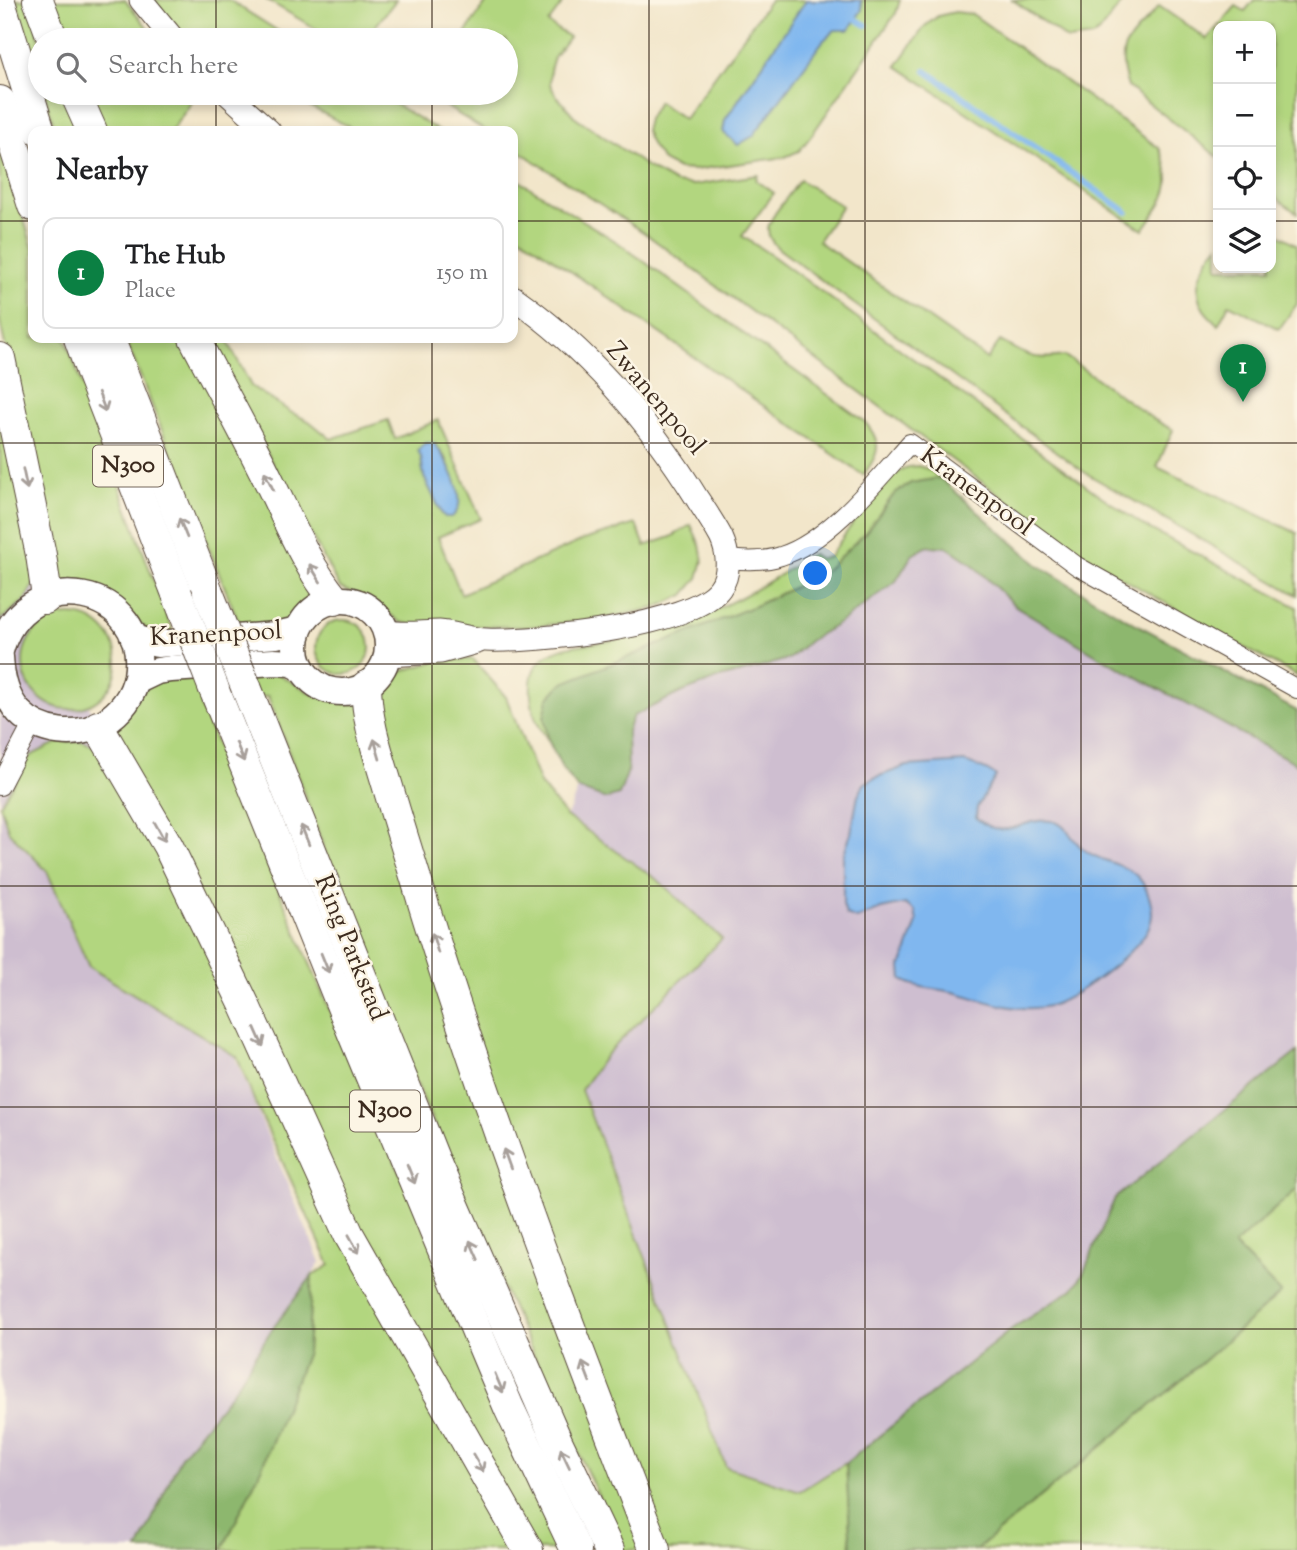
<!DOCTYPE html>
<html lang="en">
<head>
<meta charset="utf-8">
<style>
	:root { --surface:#fff; --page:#f2f2f2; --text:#202124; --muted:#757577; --line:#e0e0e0; --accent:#0b8043 }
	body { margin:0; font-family:"Sorts Mill Goudy",serif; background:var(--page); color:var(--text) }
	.controls { position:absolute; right:21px; top:21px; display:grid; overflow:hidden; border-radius:14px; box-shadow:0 4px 10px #0003 }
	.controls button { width:63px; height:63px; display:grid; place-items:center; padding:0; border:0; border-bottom:2px solid var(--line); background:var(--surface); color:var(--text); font:35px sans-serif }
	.you { position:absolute; left:816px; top:574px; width:24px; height:24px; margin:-18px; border:5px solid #fff; border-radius:50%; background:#1a73e8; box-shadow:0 0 0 10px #1a73e833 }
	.badge { display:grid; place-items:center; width:46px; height:46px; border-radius:50%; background:var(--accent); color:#fff; font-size:23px; font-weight:700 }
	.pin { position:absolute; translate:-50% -58px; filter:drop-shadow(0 2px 4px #0008) }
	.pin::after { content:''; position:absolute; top:37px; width:24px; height:21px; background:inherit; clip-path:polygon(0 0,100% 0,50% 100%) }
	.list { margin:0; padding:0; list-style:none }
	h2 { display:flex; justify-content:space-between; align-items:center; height:91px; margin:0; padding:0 28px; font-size:30px }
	h2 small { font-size:23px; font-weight:400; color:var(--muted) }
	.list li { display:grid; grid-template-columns:46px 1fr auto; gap:21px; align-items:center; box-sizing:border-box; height:112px; margin:0 14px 14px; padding:0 14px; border:2px solid var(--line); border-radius:14px }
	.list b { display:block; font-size:26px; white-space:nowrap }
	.list p { margin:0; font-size:23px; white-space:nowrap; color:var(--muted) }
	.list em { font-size:23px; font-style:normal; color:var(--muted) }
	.icon { flex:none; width:38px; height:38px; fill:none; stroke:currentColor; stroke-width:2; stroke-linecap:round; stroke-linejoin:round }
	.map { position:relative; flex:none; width:1297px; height:1550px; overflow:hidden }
	.search { position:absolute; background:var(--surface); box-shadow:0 4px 10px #0003; left:28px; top:28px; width:490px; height:77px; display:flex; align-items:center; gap:18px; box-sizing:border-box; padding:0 24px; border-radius:38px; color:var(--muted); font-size:26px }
	.panel { position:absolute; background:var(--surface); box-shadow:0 4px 10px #0003; left:28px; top:126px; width:490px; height:217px; border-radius:14px }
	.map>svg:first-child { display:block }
</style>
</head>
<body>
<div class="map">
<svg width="1297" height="1550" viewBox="0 0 1297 1550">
	<rect width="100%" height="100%" fill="#fcf5e5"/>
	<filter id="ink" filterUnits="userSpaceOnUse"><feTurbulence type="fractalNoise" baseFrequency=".0143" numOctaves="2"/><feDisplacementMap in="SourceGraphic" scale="14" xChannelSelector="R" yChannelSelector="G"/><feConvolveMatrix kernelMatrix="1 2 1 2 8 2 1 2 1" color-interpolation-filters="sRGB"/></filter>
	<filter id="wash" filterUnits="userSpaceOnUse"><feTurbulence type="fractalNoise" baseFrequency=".00686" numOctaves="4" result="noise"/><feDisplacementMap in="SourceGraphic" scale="28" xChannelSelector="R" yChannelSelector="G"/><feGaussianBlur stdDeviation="1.57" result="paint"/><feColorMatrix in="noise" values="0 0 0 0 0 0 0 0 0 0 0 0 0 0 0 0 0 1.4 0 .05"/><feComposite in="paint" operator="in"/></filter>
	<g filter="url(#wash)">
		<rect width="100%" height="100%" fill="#f2e6ca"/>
		<g fill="#cebed0">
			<polygon points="0,493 320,1262 151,1550 0,1550"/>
			<polygon points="928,546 947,547 971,563 1014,605 1100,657 1297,764 1297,1052 1115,1198 1083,1274 1073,1289 1013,1328 846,1463 800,1491 726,1467 581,1090 606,1055 659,881 567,816 578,789 605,799 628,771 627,731 633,716 680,693 720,678 765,666 790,658 809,641 844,620 896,581 912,555"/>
		</g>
		<g fill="#b2d67f" stroke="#76804e" stroke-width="2" fill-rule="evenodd">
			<polygon points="16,0 30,0 40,40 40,81"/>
			<polygon points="45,0 125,0 158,40 61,40"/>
			<polygon points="153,0 229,0 292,40 188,40"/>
			<polygon points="267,0 396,0 370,33 363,30 358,40 335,40"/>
			<polygon points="488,0 565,0 548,23 569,37 554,57 550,70 550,84 555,94 574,116 646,166 675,183 694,185 758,175 756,180 774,193 742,236 774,257 1095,492 1146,527 1297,607 1297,676 1221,635 1084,556 974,476 646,234 513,147 513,131 486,131 444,105 446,100 436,93 506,93 506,40 464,40 462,38"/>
			<polygon points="770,0 900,0 896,13 811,136 799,151 785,157 694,170 678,169 663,161 652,146 645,131 648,119 658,102 684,119"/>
			<polygon points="1013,0 1124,0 1100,31 1092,37 1068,40"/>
			<path d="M 1254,0 L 1297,0 L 1297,213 L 1271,194 L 1271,26 L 1218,26 L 1218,157 L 1128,87 C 1124,75 1120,59 1125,47 C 1130,37 1152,15 1159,6 L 1207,39 L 1236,6 L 1245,11 Z"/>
			<path d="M 955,12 L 972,14 L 1159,148 C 1178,186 1165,198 1143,230 L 897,66 L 925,26 L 938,16 Z"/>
			<polygon points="44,93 71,93 88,131 56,131"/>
			<polygon points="84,93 194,93 189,106 171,131 101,131"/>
			<polygon points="284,93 377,93 439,131 357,131"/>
			<polygon points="0,142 33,249 33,338 65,338 173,633 151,631 140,624 57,584 0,322"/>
			<path d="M 513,177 L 617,242 L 864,421 C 883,442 880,454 863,475 L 513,231 Z"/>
			<path d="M 800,180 L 842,206 L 818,241 L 987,359 L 1000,341 C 1028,356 1033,361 1065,356 L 1153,419 L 1173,430 L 1157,467 L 1297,533 L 1297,595 L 1084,472 L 779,249 C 760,232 769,221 782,204 C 788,196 794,188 800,180 Z"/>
			<path d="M 1271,229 L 1297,245 L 1297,304 L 1279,329 L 1229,304 L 1218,325 C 1213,319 1206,314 1203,308 C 1190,285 1204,262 1218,245 L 1218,268 L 1271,268 Z"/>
			<polygon points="125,338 188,338 317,598 292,620 243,633"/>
			<path d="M 204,338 L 226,338 L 251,386 L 292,413 L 309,421 L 331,439 L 388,420 L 395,439 L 438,420 L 481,519 L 438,537 L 461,594 L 583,540 L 636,524 L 645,546 L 671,537 L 691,525 L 700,545 L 703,560 L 698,578 L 684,595 L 655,608 L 602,619 L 527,627 L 413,625 L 400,622 L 373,601 L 340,588 ZM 434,443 L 447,460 L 459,496 L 442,514 L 424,477 L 420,453 Z"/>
			<polygon points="0,398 38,577 24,601 0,620"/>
			<path d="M 918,466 L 928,469 L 940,478 L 911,483 L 895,493 L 865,533 L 822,574 L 757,605 L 544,717 L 549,742 C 546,736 541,730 538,724 C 531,710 527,680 536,666 C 553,642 590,645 616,640 C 632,636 648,634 663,629 C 717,614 766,585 812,554 L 819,559 L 829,557 L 858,516 L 894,474 L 908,467 Z"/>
			<circle cx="70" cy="662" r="47"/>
			<circle cx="343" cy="647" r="27"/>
			<polygon points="473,659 506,697 540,784 566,816 659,881 722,939 606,1055 581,1090 726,1467 800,1491 846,1463 851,1550 623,1550 503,1288 368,968 268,696 201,707 350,1058 564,1550 222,1550 261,1469 307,1352 312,1276 330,1265 254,1100 237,1057 89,967 47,871 9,832 0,805 30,756 58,742 82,741 94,746 140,693 158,679 278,674 318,697 356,704 384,689 402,671 440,660"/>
			<polygon points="1297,1189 1297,1550 976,1550 1177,1384 1281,1293 1234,1245"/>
		</g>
		<g fill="#8db76e" stroke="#647046" stroke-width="2">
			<polygon points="940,478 1038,565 1123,617 1297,711 1297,764 1100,657 1014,605 971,563 947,547 928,546 912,555 896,581 844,620 809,641 790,658 765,666 720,678 680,693 633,716 627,731 628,771 619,795 606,799 578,789 562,768 549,742 544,717 548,698 561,684 757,605 822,574 865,533 895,493 911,483"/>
			<polygon points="1297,1052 1297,1189 1234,1245 1281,1293 1177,1384 976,1550 851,1550 846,1463 1013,1328 1073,1289 1083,1274 1115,1198"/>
			<polygon points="312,1276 307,1352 261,1469 222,1550 138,1550 181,1456 234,1390 270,1332"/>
		</g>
		<g fill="#80b7ef" stroke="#5e7086" stroke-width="2">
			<polygon points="806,0 861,0 862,10 849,30 835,30 823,41 753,136 738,145 723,132 725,120"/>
			<path d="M 425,443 L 434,443 C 446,459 472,501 452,517 L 445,517 L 442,514 L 424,477 L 421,457 L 418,450 Z"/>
			<path d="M 965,762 L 986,770 L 996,776 L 977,807 L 976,818 C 1007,844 1020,817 1051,821 C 1067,823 1072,842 1086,851 C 1101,862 1124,863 1138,877 C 1147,887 1155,908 1151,921 C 1145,948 1077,997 1052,1005 C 1017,1015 986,1000 953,992 C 935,988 919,989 902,980 L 901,967 L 917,922 L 915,911 L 905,904 L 881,909 L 857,919 L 846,915 L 843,904 L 843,856 L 851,833 L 858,795 L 864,784 L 874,778 L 907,766 Z"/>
		</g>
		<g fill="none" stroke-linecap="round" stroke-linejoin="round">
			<g stroke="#80b7ef" stroke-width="6">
				<polyline points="856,19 866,25"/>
				<polyline points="926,71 1127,212"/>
			</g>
		</g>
	</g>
	<g filter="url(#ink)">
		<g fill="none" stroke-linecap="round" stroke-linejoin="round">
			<g stroke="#564638" stroke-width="20">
				<g id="minor">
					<path d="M 727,559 C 745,561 764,562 781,556 C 828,542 878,479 910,443 L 1077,566 L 1297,689"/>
					<polyline points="0,786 33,723"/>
				</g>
			</g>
			<g stroke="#564638" stroke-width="25">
				<g id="tertiary">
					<polyline points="141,0 174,40"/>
					<polyline points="227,93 269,131"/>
					<path d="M 386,631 C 403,636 421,632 439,632 C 454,633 470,639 486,640 C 534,642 692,627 720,588 C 731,573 728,552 721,537 C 714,524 706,512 698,500 C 650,422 588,350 513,297"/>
					<polyline points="387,655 441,652 477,642"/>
				</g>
			</g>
			<g stroke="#564638" stroke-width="29">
				<g id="secondary">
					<circle cx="342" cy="646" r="46"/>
					<polyline points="134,638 157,644 276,635 298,630"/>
					<path d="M 0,651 C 24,560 152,586 137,676 C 133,696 121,712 103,723 C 78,738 40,734 19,712 C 6,698 1,676 0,657"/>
					<polyline points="136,681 157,671 171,669 274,662 292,663 300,667"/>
				</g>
			</g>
			<g stroke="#564638" stroke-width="32">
				<g id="trunk">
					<polyline points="38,0 53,40"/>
					<polyline points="0,2 40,131"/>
					<polyline points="75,93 92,131"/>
					<polyline points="0,101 33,206"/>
					<polyline points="79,338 91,372 177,594"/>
					<polyline points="109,338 208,592"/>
					<path d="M 194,338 C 218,384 244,430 267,477 C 288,519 305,564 335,600"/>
					<polyline points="0,358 41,555 46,590 45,599"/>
					<path d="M 366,686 C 367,722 377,750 387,784 C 399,825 412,865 424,906 C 491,1124 573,1337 655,1550"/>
					<polyline points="246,687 437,1166 558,1443 609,1550"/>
					<polyline points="214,689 353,1034 477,1332 509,1408 576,1550"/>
					<polyline points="98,726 168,846 245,1006 349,1235 528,1550"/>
				</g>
			</g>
			<use href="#minor" stroke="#fff" stroke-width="18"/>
			<use href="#tertiary" stroke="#fff" stroke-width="23"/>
			<use href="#secondary" stroke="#fff" stroke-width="26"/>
			<use href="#trunk" stroke="#fff" stroke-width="30"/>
			<g stroke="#564638" stroke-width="32" stroke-linecap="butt">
				<g id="trunk-bridge">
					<polyline points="208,592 246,687"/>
					<polyline points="177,594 214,689"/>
				</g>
			</g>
			<use href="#trunk-bridge" stroke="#fff" stroke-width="30"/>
		</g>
		<defs><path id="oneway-shaft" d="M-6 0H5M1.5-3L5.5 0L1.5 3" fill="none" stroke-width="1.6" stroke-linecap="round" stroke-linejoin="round" transform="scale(1.75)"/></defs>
		<g stroke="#a79f9a">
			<use href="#oneway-shaft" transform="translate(102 402) rotate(69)"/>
			<use href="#oneway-shaft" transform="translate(25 479) rotate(78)"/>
			<use href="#oneway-shaft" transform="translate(269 481) rotate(-116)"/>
			<use href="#oneway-shaft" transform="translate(183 528) rotate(-112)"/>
			<use href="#oneway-shaft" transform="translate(315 573) rotate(-122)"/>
			<use href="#oneway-shaft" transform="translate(377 749) rotate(-106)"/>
			<use href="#oneway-shaft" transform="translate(240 752) rotate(68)"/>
			<use href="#oneway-shaft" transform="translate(160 832) rotate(61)"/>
			<use href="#oneway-shaft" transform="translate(305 835) rotate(-112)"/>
			<use href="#oneway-shaft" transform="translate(435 943) rotate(-107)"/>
			<use href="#oneway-shaft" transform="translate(325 963) rotate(68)"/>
			<use href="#oneway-shaft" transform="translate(259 1037) rotate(66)"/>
			<use href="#oneway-shaft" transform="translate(507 1159) rotate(-110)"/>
			<use href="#oneway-shaft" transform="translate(411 1174) rotate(68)"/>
			<use href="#oneway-shaft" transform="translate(354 1244) rotate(61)"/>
			<use href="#oneway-shaft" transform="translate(474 1250) rotate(-114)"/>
			<use href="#oneway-shaft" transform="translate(586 1372) rotate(-111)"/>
			<use href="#oneway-shaft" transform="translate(499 1383) rotate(67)"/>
			<use href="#oneway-shaft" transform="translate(565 1458) rotate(-115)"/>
			<use href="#oneway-shaft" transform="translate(478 1463) rotate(60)"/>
		</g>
	</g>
	<path fill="none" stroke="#3b2a1e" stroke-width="2" stroke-opacity="0.55" d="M 216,0 L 216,40M 432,0 L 432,40M 649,0 L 649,1550M 865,0 L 865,1550M 1081,0 L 1081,1550M 216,93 L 216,131M 432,93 L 432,131M 0,221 L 33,221M 513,221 L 1218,221M 1271,221 L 1297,221M 216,338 L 216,1550M 432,338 L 432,1550M 0,443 L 1297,443M 0,664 L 1297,664M 0,886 L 1297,886M 0,1107 L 1297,1107M 0,1329 L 1297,1329"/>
	<g text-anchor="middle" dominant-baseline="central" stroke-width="5" stroke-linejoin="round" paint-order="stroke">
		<g fill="#fcf5e5" stroke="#75675a" stroke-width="2">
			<rect x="93" y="445.5" width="70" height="41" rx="5"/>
			<rect x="350" y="1090.5" width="70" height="41" rx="5"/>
		</g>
		<g font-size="24" font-weight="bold" fill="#3b2a1e">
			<text x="128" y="466">N300</text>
			<text x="385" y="1111">N300</text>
		</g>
		<g font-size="26" fill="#3b2a1e" stroke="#fcf5e5">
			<text transform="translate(655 399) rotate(50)">Zwanenpool</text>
			<text transform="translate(976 492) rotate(36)">Kranenpool</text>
			<text transform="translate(216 635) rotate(-3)">Kranenpool</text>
			<text transform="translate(350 948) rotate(68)">Ring Parkstad</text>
		</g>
	</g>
</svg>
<div class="controls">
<button>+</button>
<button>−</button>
<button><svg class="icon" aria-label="locate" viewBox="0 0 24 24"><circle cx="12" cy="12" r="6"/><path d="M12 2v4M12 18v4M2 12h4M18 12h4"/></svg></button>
<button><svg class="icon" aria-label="layers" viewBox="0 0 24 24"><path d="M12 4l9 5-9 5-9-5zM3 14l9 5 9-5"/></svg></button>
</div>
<div class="you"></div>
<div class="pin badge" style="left:1243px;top:402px">1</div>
<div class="search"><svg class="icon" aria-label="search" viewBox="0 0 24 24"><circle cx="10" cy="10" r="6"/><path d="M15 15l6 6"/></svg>Search here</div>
<section class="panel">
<h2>Nearby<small></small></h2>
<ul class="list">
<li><span class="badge">1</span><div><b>The Hub</b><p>Place</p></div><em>150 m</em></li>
</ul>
</section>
</div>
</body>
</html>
